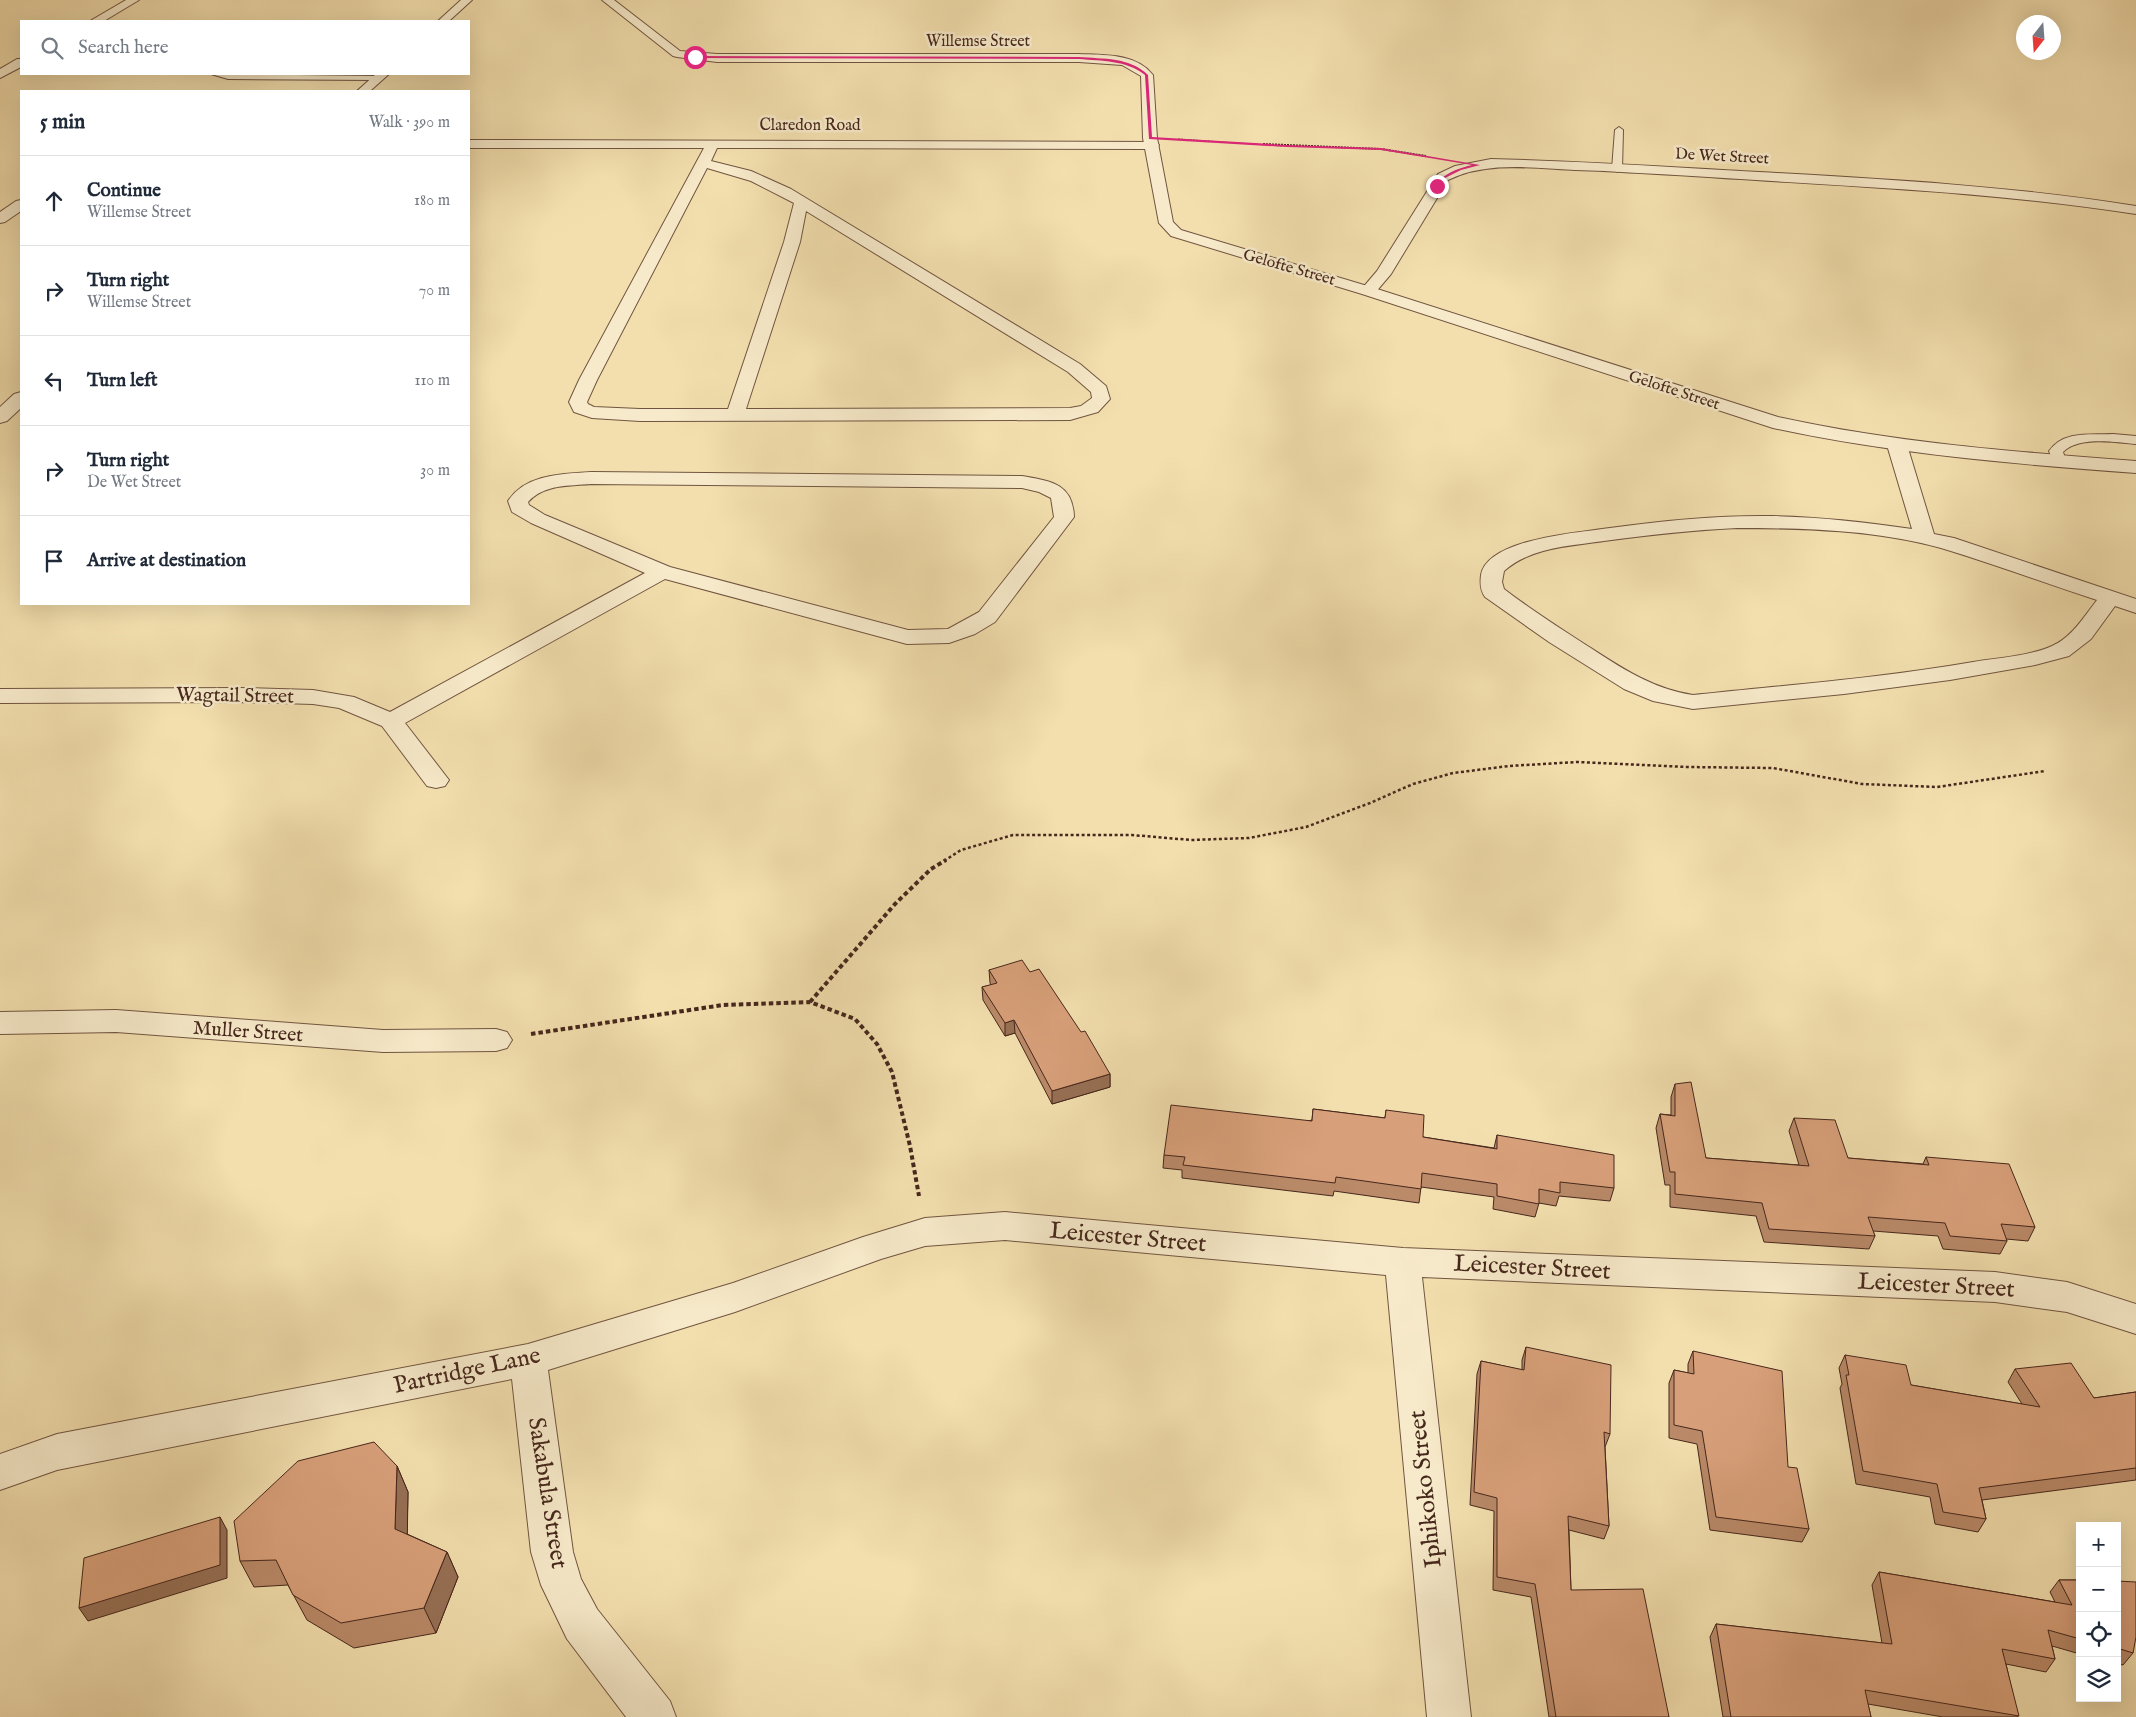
<!DOCTYPE html>
<html lang="en">
<head>
<meta charset="utf-8">
<style>
	:root { --surface:#fff; --page:#f6f6f7; --text:#1f2937; --muted:#747a83; --line:#e0e1e3 }
	body { margin:0; font-family:"IM FELL English",serif; background:var(--page); color:var(--text) }
	.controls { position:absolute; right:15px; bottom:15px; display:grid; overflow:hidden; border-radius:0px; box-shadow:0 5px 20px #0002 }
	.controls button { width:45px; height:45px; display:grid; place-items:center; padding:0; border:0; border-bottom:1px solid var(--line); background:var(--surface); color:var(--text); font:25px sans-serif }
	.compass { position:absolute; left:2016px; top:15px; width:45px; height:45px; border-radius:50%; background:var(--surface); box-shadow:0 5px 20px #0002; rotate:197deg }
	.stop { position:absolute; width:15px; height:15px; margin:-11px; border:4px solid #db2777; border-radius:50%; background:#fff }
	.stop.end { background:#db2777; border-color:#fff; box-shadow:0 1px 5px #0008 }
	.list { margin:0; padding:0; list-style:none }
	h2 { display:flex; justify-content:space-between; align-items:center; height:65px; margin:0; padding:0 20px; font-size:21px }
	h2 small { font-size:16px; font-weight:400; color:var(--muted) }
	.list li { display:grid; grid-template-columns:32px 1fr auto; gap:15px; align-items:center; box-sizing:border-box; height:90px; padding:0 20px; border-top:1px solid var(--line) }
	.list b { display:block; font-size:19px; white-space:nowrap }
	.list p { margin:0; font-size:16px; white-space:nowrap; color:var(--muted) }
	.list em { font-size:16px; font-style:normal; color:var(--muted) }
	.icon { flex:none; width:28px; height:28px; fill:none; stroke:currentColor; stroke-width:2; stroke-linecap:round; stroke-linejoin:round }
	.map { position:relative; flex:none; width:2136px; height:1717px; overflow:hidden }
	.search { position:absolute; background:var(--surface); box-shadow:0 5px 20px #0002; left:20px; top:20px; width:450px; height:55px; display:flex; align-items:center; gap:12px; box-sizing:border-box; padding:0 18px; border-radius:0px; color:var(--muted); font-size:19px }
	.panel { position:absolute; background:var(--surface); box-shadow:0 5px 20px #0002; left:20px; top:90px; width:450px; height:515px; border-radius:0px }
	.map>svg:first-child { display:block }
</style>
</head>
<body>
<div class="map">
<svg width="2136" height="1717" viewBox="0 0 2136 1717">
	<rect width="100%" height="100%" fill="#f3dfae"/>
	<filter id="stains"><feTurbulence type="fractalNoise" baseFrequency=".004" numOctaves="4"/><feColorMatrix values="0 0 0 0 .2 0 0 0 0 .09 0 0 0 0 .02 0 0 0 .5 -.17"/></filter>
	<radialGradient id="worn" r=".72"><stop offset=".6" stop-color="#630" stop-opacity="0"/><stop offset="1" stop-color="#630" stop-opacity=".3"/></radialGradient>
	<g fill="none" stroke-linecap="round" stroke-linejoin="round">
		<g stroke="#715540" stroke-width="2">
			<g id="service">
				<polygon points="211,74 378,76 382,78 378,80 228,79"/>
				<polygon points="1619,127 1623,130 1622,169 1617,172 1612,169 1615,130"/>
				<path d="M 2113,434 L 2136,436 L 2136,444 C 2115,442 2078,436 2063,452 L 2066,461 L 2064,464 L 2054,464 L 2049,451 C 2064,430 2090,435 2113,434 Z"/>
			</g>
		</g>
		<g stroke="#715540" stroke-width="2">
			<g id="minor">
				<polygon points="126,0 139,0 104,21 90,21"/>
				<polygon points="17,59 21,59 21,67 0,78 0,69"/>
				<path d="M 469,140 L 1157,142 L 1159,145 L 1157,148 L 1152,149 L 717,148 L 711,161 L 751,171 L 791,189 L 1080,364 L 1106,386 L 1110,399 L 1098,412 L 1070,420 L 640,421 L 592,418 L 574,412 L 569,402 L 579,380 L 704,148 L 469,148 ZM 707,168 L 751,181 L 794,203 L 784,242 L 728,409 L 640,409 L 594,407 L 588,404 L 587,402 L 597,380 ZM 806,211 L 1068,372 L 1091,392 L 1092,398 L 1081,406 L 1070,408 L 746,409 L 800,242 Z"/>
				<path d="M 1491,159 C 1581,161 1670,167 1759,172 C 1885,179 2011,186 2136,206 L 2136,214 C 1989,191 1840,186 1692,176 C 1653,174 1614,171 1575,170 C 1532,168 1487,161 1448,180 L 1391,274 L 1374,294 L 1362,294 L 1360,291 L 1377,271 L 1438,174 L 1455,166 Z"/>
				<polygon points="21,200 21,211 5,222 0,223 0,212 16,201"/>
				<path d="M 1897,439 L 1904,441 L 1907,445 L 1934,534 L 1954,538 L 2136,599 L 2136,613 L 2115,606 L 2091,639 L 2069,656 L 2035,665 L 1950,680 L 1844,694 L 1693,709 L 1653,701 L 1624,689 L 1549,642 L 1485,597 C 1480,590 1480,583 1481,575 C 1487,540 1574,533 1602,529 C 1659,521 1715,515 1772,516 C 1819,517 1866,522 1912,529 L 1887,445 L 1890,441 ZM 1737,528 C 1804,528 1876,530 1941,548 C 1994,564 2045,583 2097,600 C 2084,617 2071,638 2052,646 C 2030,656 1997,658 1973,662 C 1881,678 1787,685 1693,695 C 1652,689 1620,667 1586,645 C 1558,627 1530,609 1504,589 L 1502,582 L 1504,571 C 1531,547 1570,546 1604,541 C 1649,535 1692,530 1737,528 Z"/>
				<path d="M 591,472 L 1022,476 C 1050,481 1073,483 1074,517 L 995,622 L 975,634 L 949,643 L 907,644 L 665,579 L 405,723 L 449,780 L 445,786 L 436,788 L 427,786 L 382,726 L 339,708 L 313,704 L 241,702 L 0,703 L 0,689 L 241,688 L 313,690 L 354,697 L 390,712 L 645,573 L 531,523 L 512,512 L 508,501 C 526,474 561,474 591,472 ZM 591,484 L 1022,488 L 1039,492 L 1051,498 L 1054,517 L 979,612 L 948,629 L 908,630 L 670,567 L 545,515 L 529,505 L 528,502 C 544,484 570,486 591,484 Z"/>
				<polygon points="116,1010 383,1030 496,1029 507,1032 512,1040 507,1048 496,1051 383,1052 116,1032 0,1034 0,1012"/>
				<polygon points="1005,1212 1403,1248 1995,1272 2067,1282 2136,1304 2136,1334 2067,1312 1995,1302 1422,1277 1471,1717 1427,1717 1386,1275 1005,1240 925,1246 881,1259 735,1312 548,1370 573,1552 581,1579 597,1609 670,1701 676,1717 626,1717 567,1639 541,1585 531,1552 512,1379 57,1470 0,1490 0,1454 57,1434 528,1344 733,1283 863,1237 925,1218"/>
			</g>
		</g>
		<g stroke="#715540" stroke-width="2">
			<g id="tertiary">
				<polygon points="461,0 472,0 449,21 438,21"/>
				<path d="M 602,0 L 614,0 L 680,51 L 717,54 L 1079,54 C 1103,55 1136,53 1153,75 L 1157,138 L 1173,222 L 1181,230 L 1374,288 L 1778,417 C 1896,443 2016,452 2136,461 L 2136,473 C 2014,464 1893,454 1773,428 L 1362,294 L 1171,236 L 1159,223 L 1143,138 L 1141,76 L 1122,65 L 1079,62 L 717,62 L 677,57 L 673,56 Z"/>
				<polygon points="376,74 389,74 370,91 357,91"/>
				<polygon points="21,392 21,408 7,421 0,423 0,407 14,394"/>
			</g>
		</g>
		<polyline stroke="#46271c" stroke-width="1" stroke-dasharray="2 1" stroke-linecap="butt" points="1178,139 1282,146"/>
		<polyline stroke="#46271c" stroke-width="2" stroke-dasharray="2 1" stroke-linecap="butt" points="1263,144 1381,149 1426,156"/>
		<polyline stroke="#46271c" stroke-width="2.5" stroke-dasharray="3 2.5" stroke-linecap="butt" points="944,861 961,850 1013,835 1132,835 1191,840 1249,838 1306,827 1370,803 1413,784 1453,773 1509,766 1577,762 1687,767 1773,768 1862,784 1937,787 2045,771"/>
		<g stroke="#46271c" stroke-width="4" stroke-dasharray="4.5 3" stroke-linecap="butt">
			<polyline points="810,1002 895,904 931,869 946,860"/>
			<polyline points="531,1034 723,1005 810,1002 855,1019 877,1044 892,1072 910,1146 919,1196"/>
		</g>
		<use href="#service" fill="#f7eaca" fill-rule="evenodd"/>
		<use href="#minor" fill="#f7eaca" fill-rule="evenodd"/>
		<use href="#tertiary" fill="#f7eaca" fill-rule="evenodd"/>
	</g>
	<g fill="#ba8a69" stroke="#46271c">
		<polygon points="989,970 1030,972 1110,1074 1110,1087 1052,1104 1015,1033 1005,1036 983,1000 982,987 991,985 990,983"/>
		<polygon points="1675,1084 1706,1158 1799,1165 1789,1131 1794,1118 1848,1158 1923,1164 1926,1157 2035,1227 2028,1241 2006,1239 2007,1241 2000,1254 1943,1249 1938,1236 1873,1231 1875,1236 1869,1249 1764,1242 1756,1216 1670,1207 1670,1185 1665,1185 1656,1128 1660,1114 1671,1115 1671,1097"/>
		<polygon points="1313,1109 1385,1118 1386,1110 1423,1137 1494,1148 1497,1135 1614,1188 1610,1201 1559,1196 1556,1206 1539,1203 1535,1217 1493,1209 1494,1197 1421,1187 1419,1203 1334,1191 1333,1196 1182,1178 1182,1170 1163,1168 1164,1155 1312,1120"/>
		<polygon points="1526,1347 1610,1434 1605,1447 1609,1526 1604,1539 1569,1530 1571,1590 1669,1717 1549,1717 1531,1597 1493,1590 1494,1511 1470,1505 1477,1374 1481,1361 1522,1370 1522,1360"/>
		<polygon points="1693,1351 1788,1467 1809,1529 1802,1542 1710,1530 1697,1444 1669,1438 1669,1383 1674,1370 1688,1373 1688,1364"/>
		<polygon points="1845,1355 1911,1385 2022,1404 2008,1382 2015,1369 2094,1398 2136,1392 2136,1480 1982,1500 1986,1519 1978,1532 1935,1524 1930,1497 1856,1484 1840,1388 1842,1384 1839,1368"/>
		<polygon points="397,1466 408,1492 407,1534 447,1552 458,1577 436,1633 354,1648 307,1620 288,1585 254,1587 240,1561"/>
		<polygon points="1879,1572 2055,1602 2050,1592 2059,1580 2080,1580 2080,1654 2052,1646 2055,1659 2046,1672 2006,1664 2018,1717 1943,1717 1868,1704 1871,1717 1723,1717 1710,1637 1716,1624 1882,1643 1872,1585"/>
		<polygon points="2117,1581 2133,1653 2123,1665 2117,1664"/>
	</g>
	<g fill="#977055" stroke="#46271c">
		<polygon points="1014,1020 1015,1033 1005,1036 1005,1023"/>
		<polygon points="1110,1074 1110,1087 1052,1104 1052,1091"/>
		<polygon points="397,1466 408,1492 407,1554 395,1529"/>
		<polygon points="220,1517 227,1530 227,1578 88,1621 79,1608"/>
		<polygon points="447,1552 458,1577 436,1633 424,1608"/>
	</g>
	<g fill="#d8a07a" stroke="#46271c">
		<polygon points="1022,960 1030,972 1039,969 1081,1032 1085,1031 1110,1074 1052,1091 1014,1020 1005,1023 982,987 997,983 989,970"/>
		<polygon points="1691,1082 1706,1158 1809,1166 1794,1118 1835,1120 1848,1158 1929,1165 1926,1157 2009,1164 2035,1227 2001,1224 2007,1241 1950,1236 1945,1223 1868,1217 1875,1236 1769,1229 1762,1203 1675,1194 1675,1172 1670,1172 1660,1114 1675,1116 1675,1084"/>
		<polygon points="1171,1105 1312,1121 1313,1109 1385,1118 1386,1110 1424,1115 1423,1137 1497,1149 1497,1135 1614,1155 1614,1188 1560,1182 1560,1193 1539,1189 1539,1204 1497,1196 1497,1184 1422,1173 1421,1189 1336,1177 1335,1183 1183,1165 1185,1157 1164,1155"/>
		<polygon points="1526,1347 1611,1365 1610,1434 1604,1432 1609,1526 1568,1516 1571,1590 1643,1589 1669,1717 1556,1717 1535,1584 1497,1577 1497,1498 1474,1492 1481,1361 1524,1370"/>
		<polygon points="1693,1351 1782,1371 1788,1467 1797,1468 1809,1529 1716,1517 1702,1431 1674,1425 1674,1370 1694,1374"/>
		<polygon points="1845,1355 1906,1365 1911,1385 2040,1407 2015,1369 2071,1363 2094,1398 2136,1392 2136,1468 1979,1488 1986,1519 1943,1512 1937,1484 1863,1471 1846,1375 1849,1375"/>
		<polygon points="374,1442 397,1466 395,1529 447,1552 424,1608 341,1623 293,1595 276,1560 240,1561 234,1521 298,1461"/>
		<polygon points="220,1517 220,1565 79,1608 84,1558"/>
		<polygon points="1879,1572 2072,1605 2059,1580 2080,1580 2080,1639 2048,1630 2055,1659 2002,1649 2019,1716 1865,1690 1871,1717 1731,1717 1716,1624 1892,1644"/>
		<polygon points="2117,1581 2136,1582 2136,1637 2133,1653 2117,1648"/>
	</g>
	<path fill="#db2777" d="M 695,56 L 1079,57 C 1103,59 1130,57 1148,75 L 1152,137 L 1287,145 L 1381,148 L 1480,165 L 1461,170 L 1445,178 L 1437,187 L 1435,186 C 1444,173 1456,169 1472,165 L 1381,150 L 1287,147 L 1149,139 L 1145,75 C 1126,60 1102,61 1079,59 L 693,58 Z"/>
	<g text-anchor="middle" dominant-baseline="central" stroke-width="5" stroke-linejoin="round" paint-order="stroke">
		<g font-size="16" fill="#46271c" stroke="#f7eaca">
			<text x="978" y="42">Willemse Street</text>
			<text x="810" y="126">Claredon Road</text>
			<text transform="translate(1722 157) rotate(3)">De Wet Street</text>
			<text transform="translate(1289 268) rotate(16)">Gelofte Street</text>
			<text transform="translate(1674 391) rotate(18)">Gelofte Street</text>
		</g>
		<g font-size="20" fill="#46271c" stroke="#f7eaca">
			<text transform="translate(235 696) rotate(1)">Wagtail Street</text>
			<text transform="translate(248 1032) rotate(4)">Muller Street</text>
		</g>
		<g font-size="24" fill="#46271c" stroke="#f7eaca">
			<text transform="translate(1128 1238) rotate(5)">Leicester Street</text>
			<text transform="translate(1532 1268) rotate(3)">Leicester Street</text>
			<text transform="translate(1936 1286) rotate(3)">Leicester Street</text>
			<text transform="translate(467 1371) rotate(-12)">Partridge Lane</text>
			<text transform="translate(1426 1489) rotate(-96)">Iphikoko Street</text>
			<text transform="translate(547 1493) rotate(81)">Sakabula Street</text>
		</g>
	</g>
	<rect width="100%" height="100%" filter="url(#stains)"/>
	<rect width="100%" height="100%" fill="url(#worn)"/>
</svg>
<div class="controls">
<button>+</button>
<button>−</button>
<button><svg class="icon" aria-label="locate" viewBox="0 0 24 24"><circle cx="12" cy="12" r="6"/><path d="M12 2v4M12 18v4M2 12h4M18 12h4"/></svg></button>
<button><svg class="icon" aria-label="layers" viewBox="0 0 24 24"><path d="M12 4l9 5-9 5-9-5zM3 14l9 5 9-5"/></svg></button>
</div>
<svg class="compass" viewBox="-18 -18 36 36"><path d="M0-13l5 13h-10z" fill="#e53935"/><path d="M0 13l5-13h-10z" fill="#747a83"/></svg>
<div class="stop" style="left:695px;top:57px"></div>
<div class="stop end" style="left:1437px;top:186px"></div>
<div class="search"><svg class="icon" aria-label="search" viewBox="0 0 24 24"><circle cx="10" cy="10" r="6"/><path d="M15 15l6 6"/></svg>Search here</div>
<section class="panel">
<h2>5 min<small>Walk · 390 m</small></h2>
<ul class="list">
<li><svg class="icon" aria-label="ahead" viewBox="0 0 24 24"><path d="M12 20V5M6 11l6-6 6 6"/></svg><div><b>Continue</b><p>Willemse Street</p></div><em>180 m</em></li>
<li><svg class="icon" aria-label="right" viewBox="0 0 24 24"><path d="M7 20v-9h11M14 6l5 5-5 5"/></svg><div><b>Turn right</b><p>Willemse Street</p></div><em>70 m</em></li>
<li><svg class="icon" aria-label="left" viewBox="0 0 24 24"><path d="M17 20v-9H6M10 6l-5 5 5 5"/></svg><div><b>Turn left</b></div><em>110 m</em></li>
<li><svg class="icon" aria-label="right" viewBox="0 0 24 24"><path d="M7 20v-9h11M14 6l5 5-5 5"/></svg><div><b>Turn right</b><p>De Wet Street</p></div><em>30 m</em></li>
<li><svg class="icon" aria-label="arrive" viewBox="0 0 24 24"><path d="M6 21V4h12l-3 4 3 4H6"/></svg><div><b>Arrive at destination</b></div></li>
</ul>
</section>
</div>
</body>
</html>
